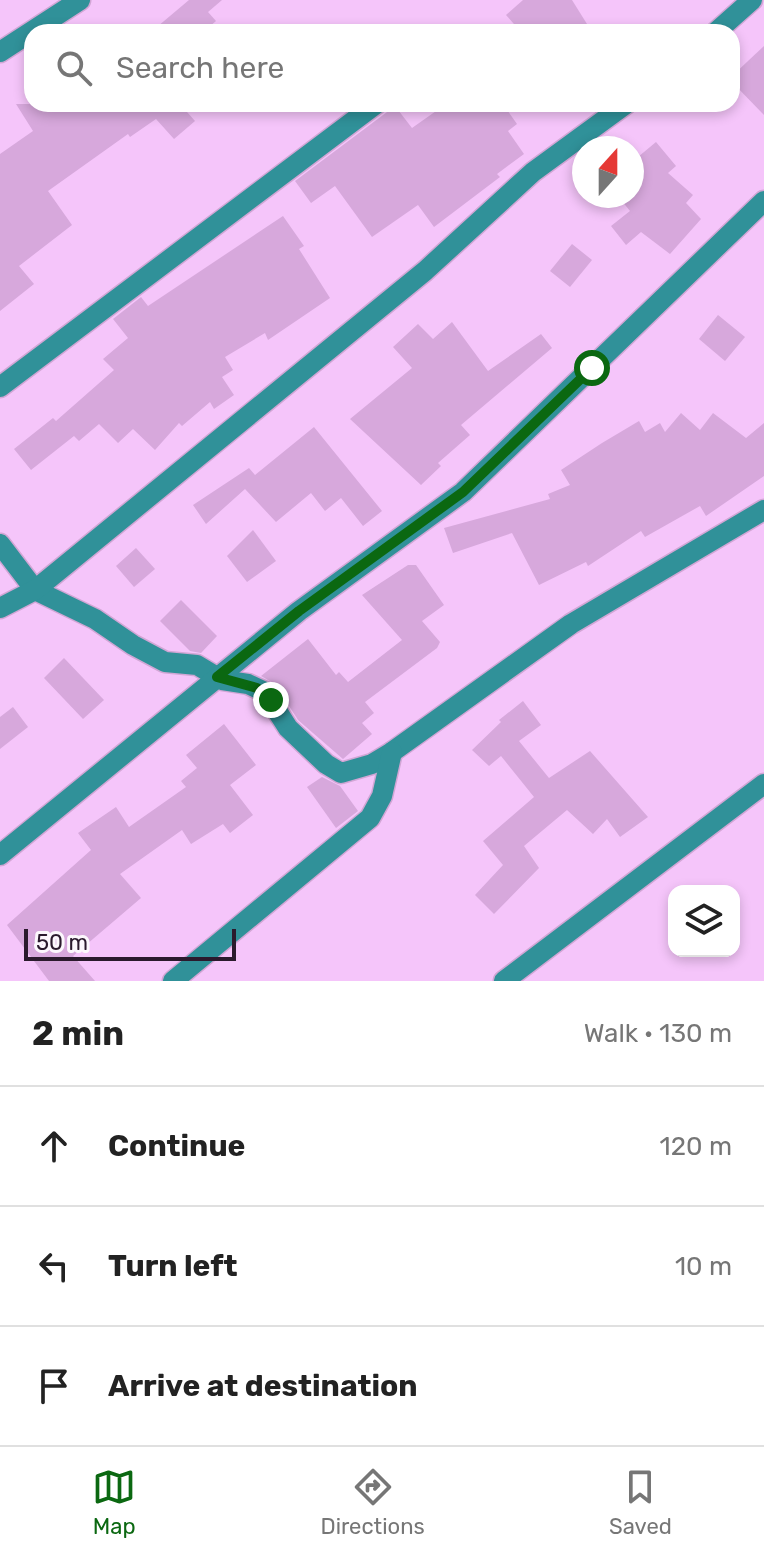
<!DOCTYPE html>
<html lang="en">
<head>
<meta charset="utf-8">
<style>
	:root { --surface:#fff; --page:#f2f2f2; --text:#222; --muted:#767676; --line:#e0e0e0; --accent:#0b6811 }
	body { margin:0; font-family:Rubik,sans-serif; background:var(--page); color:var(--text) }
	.controls { position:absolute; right:24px; bottom:24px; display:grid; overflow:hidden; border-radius:16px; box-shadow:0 4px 12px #0003 }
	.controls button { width:72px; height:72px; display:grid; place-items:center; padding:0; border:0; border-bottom:2px solid var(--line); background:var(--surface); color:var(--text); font:40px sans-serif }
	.compass { position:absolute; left:572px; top:136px; width:72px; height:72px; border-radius:50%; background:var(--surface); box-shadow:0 4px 12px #0003; rotate:21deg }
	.scale { position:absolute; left:24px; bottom:20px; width:212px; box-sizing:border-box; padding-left:8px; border:4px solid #2b1a2d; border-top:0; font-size:22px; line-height:28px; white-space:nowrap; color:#2b1a2d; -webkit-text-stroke:6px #fcf7fc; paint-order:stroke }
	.stop { position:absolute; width:24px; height:24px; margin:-18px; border:6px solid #0b6811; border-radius:50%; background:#fff }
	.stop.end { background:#0b6811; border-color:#fff; box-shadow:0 2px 8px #0008 }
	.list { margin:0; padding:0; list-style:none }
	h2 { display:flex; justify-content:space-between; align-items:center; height:104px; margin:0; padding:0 32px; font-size:34px }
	h2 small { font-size:26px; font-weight:400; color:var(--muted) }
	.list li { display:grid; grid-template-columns:52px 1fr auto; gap:24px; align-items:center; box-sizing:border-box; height:120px; padding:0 32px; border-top:2px solid var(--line) }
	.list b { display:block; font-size:30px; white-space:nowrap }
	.list em { font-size:26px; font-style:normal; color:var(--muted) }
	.icon { flex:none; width:44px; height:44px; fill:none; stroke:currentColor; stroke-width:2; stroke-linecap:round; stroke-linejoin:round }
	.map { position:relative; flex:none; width:764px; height:981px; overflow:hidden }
	.search { position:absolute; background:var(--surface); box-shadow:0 4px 12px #0003; left:24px; right:24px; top:24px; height:88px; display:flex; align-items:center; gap:20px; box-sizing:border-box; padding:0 28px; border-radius:24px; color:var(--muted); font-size:30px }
	.sheet { height:464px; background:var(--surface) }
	nav { display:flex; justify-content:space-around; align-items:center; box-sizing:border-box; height:112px; border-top:2px solid var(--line); background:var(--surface); font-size:22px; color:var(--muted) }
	nav a { display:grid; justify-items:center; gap:4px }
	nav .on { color:var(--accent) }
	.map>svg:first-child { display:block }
</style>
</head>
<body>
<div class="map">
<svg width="764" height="981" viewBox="0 0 764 981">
	<rect width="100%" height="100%" fill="#f5c5fa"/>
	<g fill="#d7a8dc">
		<polygon points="189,0 222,0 208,12 216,21 203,32 151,32"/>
		<polygon points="523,0 572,0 592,32 521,32 506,15"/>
		<polygon points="764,46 764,115 732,82 732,76"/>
		<polygon points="16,104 180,104 195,121 174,139 156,119 130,137 128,134 48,191 72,225 19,266 34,284 0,311 0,154 33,131"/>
		<polygon points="446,104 503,104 517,124 508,131 524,154 497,174 500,177 434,227 418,205 372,237 335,186 311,203 295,181 395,106 412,128"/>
		<polygon points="656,142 676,166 668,173 693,195 686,203 701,219 670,254 641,232 626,245 611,226 630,211 618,196 632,196 632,162"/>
		<polygon points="283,216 304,246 299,249 330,298 268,340 265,333 225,357 233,370 222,377 234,395 214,409 210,402 182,426 179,423 155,450 133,429 118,443 99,424 79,441 74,436 31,470 14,449 53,418 56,421 114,370 103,359 128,338 113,319 141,297 148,306"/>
		<polygon points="572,244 592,260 570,287 550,271"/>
		<polygon points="718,315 745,337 725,361 699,339"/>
		<polygon points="452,322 488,371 541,334 552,348 461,425 470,435 438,463 441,466 421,485 350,419 412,368 393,347 418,324 433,339"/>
		<polygon points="681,413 700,430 713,413 746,438 764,423 764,476 706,516 700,506 645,537 641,531 588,566 586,562 539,585 512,533 453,553 444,528 550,499 548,494 570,485 561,470 602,443 639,421 645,432 660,423 665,432"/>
		<polygon points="314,427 382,511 363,526 341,498 325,511 311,493 276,522 245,489 206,524 193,505 249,468 255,475"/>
		<polygon points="253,530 276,561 247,582 227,556"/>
		<polygon points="136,548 155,569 134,587 116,566"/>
		<polygon points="408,565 416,565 444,605 422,621 440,642 437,648 365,702 374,713 362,723 372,734 343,759 298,720 275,684 261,676 308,639 336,675 339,672 348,682 402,640 362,595"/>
		<polygon points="181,600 217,636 201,653 190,651 160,621"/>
		<polygon points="64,658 104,700 83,719 44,678"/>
		<polygon points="523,701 541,725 519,741 549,778 590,751 648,817 620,837 607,819 593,834 567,810 524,846 539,868 494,914 475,895 503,865 483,841 534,797 501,756 489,766 472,750 501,722 499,720"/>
		<polygon points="13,707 28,727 0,749 0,717"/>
		<polygon points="224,724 256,765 230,785 253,815 230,833 223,824 191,844 182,830 120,874 141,898 73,956 95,981 49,981 7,925 91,850 78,833 116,807 129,827 186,787 181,781 197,768 186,755"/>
		<polygon points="322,777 340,786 358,811 336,828 307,787"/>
	</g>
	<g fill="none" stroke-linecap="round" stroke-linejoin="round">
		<g stroke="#d1a6d5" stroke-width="23">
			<g id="minor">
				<polyline points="716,32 752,0"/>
				<polyline points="0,52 80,0"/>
				<polyline points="0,387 376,104"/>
				<polyline points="0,544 35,590 95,619 133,645 165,662 197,665 222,680 248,684 265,692 288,728 326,764 341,773 372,764 392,752 571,624 764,510"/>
				<polyline points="0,608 35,590 425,271 533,172 626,104"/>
				<polyline points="0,855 299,611 463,492 764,201"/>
				<polyline points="173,981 370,818 382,796 392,752"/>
				<polyline points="504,981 764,784"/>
			</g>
		</g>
		<use href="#minor" stroke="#309199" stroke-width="20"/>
	</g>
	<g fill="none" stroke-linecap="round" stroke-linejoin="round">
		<polyline stroke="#0b6811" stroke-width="10" points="271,700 257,688 217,677 299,611 463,492 592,368"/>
	</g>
</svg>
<div class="controls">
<button><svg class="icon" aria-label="layers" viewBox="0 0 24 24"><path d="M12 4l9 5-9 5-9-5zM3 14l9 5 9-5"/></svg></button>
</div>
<svg class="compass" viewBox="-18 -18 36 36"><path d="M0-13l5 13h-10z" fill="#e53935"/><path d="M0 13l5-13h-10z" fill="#767676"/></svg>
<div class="scale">50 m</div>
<div class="stop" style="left:592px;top:368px"></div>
<div class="stop end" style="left:271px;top:700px"></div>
<div class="search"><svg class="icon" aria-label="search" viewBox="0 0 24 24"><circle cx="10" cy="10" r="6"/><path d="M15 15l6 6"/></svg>Search here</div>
</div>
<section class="sheet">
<h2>2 min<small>Walk · 130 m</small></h2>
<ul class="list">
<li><svg class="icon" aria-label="ahead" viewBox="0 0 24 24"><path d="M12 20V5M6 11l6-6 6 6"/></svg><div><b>Continue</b></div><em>120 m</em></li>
<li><svg class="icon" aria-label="left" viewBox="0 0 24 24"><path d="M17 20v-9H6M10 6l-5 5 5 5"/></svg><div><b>Turn left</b></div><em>10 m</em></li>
<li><svg class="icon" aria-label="arrive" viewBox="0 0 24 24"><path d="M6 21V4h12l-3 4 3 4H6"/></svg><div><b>Arrive at destination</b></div></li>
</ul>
</section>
<nav>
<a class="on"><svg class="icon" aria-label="map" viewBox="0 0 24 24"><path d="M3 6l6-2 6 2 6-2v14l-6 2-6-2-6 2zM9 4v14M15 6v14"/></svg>Map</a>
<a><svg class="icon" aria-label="directions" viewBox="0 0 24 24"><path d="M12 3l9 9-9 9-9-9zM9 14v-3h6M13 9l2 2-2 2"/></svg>Directions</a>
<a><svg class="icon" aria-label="saved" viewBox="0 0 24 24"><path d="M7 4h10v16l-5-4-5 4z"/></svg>Saved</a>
</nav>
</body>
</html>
